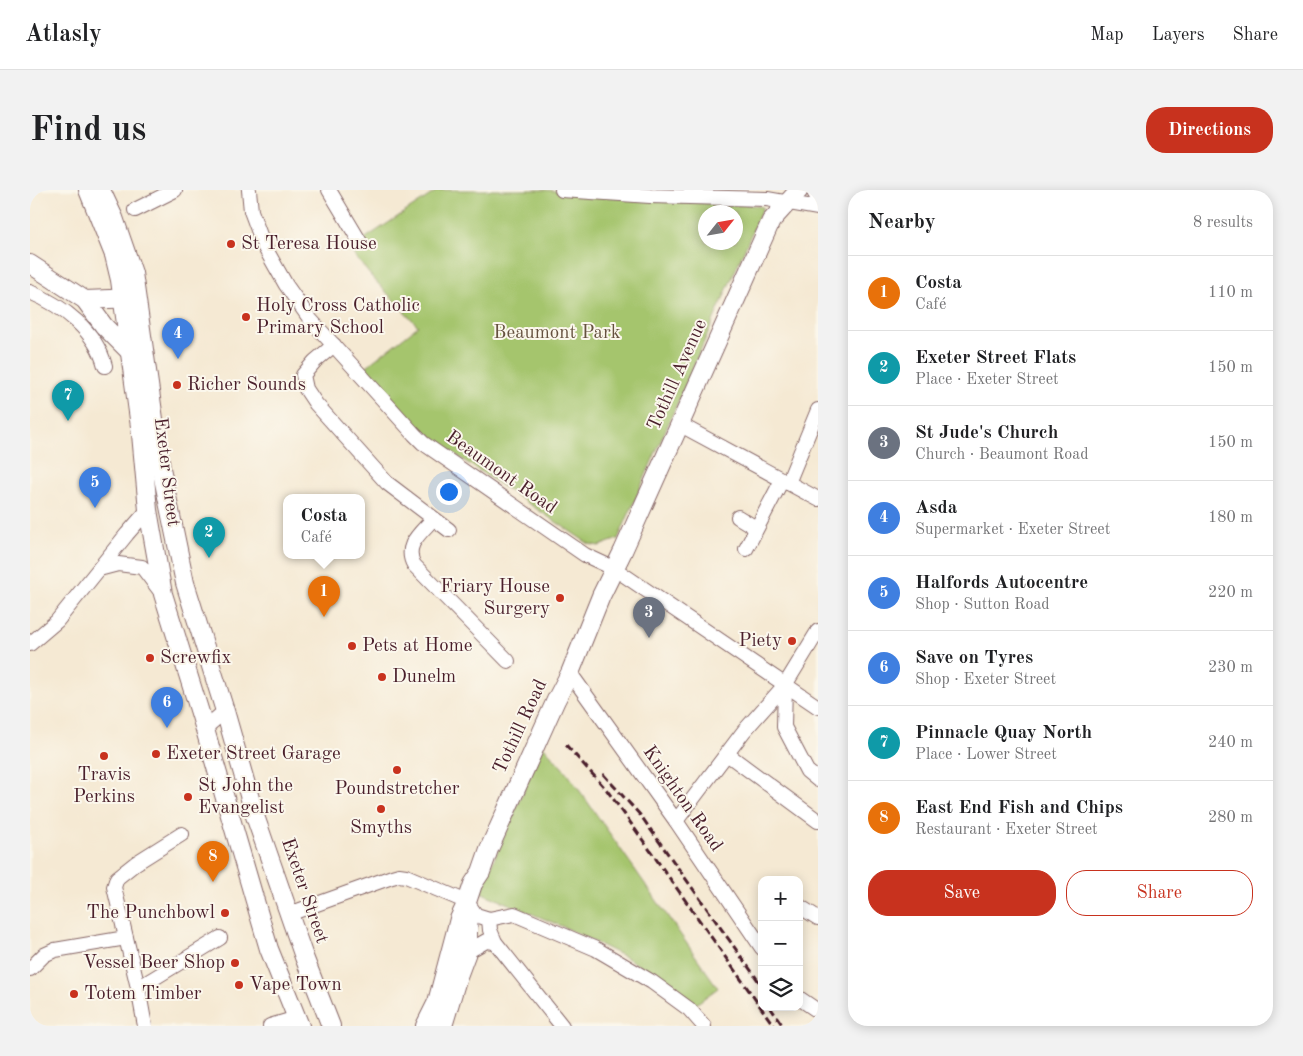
<!DOCTYPE html>
<html lang="en">
<head>
<meta charset="utf-8">
<style>
	:root { --surface:#fff; --page:#f2f2f2; --text:#202124; --muted:#757577; --line:#e0e0e0; --accent:#c8321e }
	body { margin:0; font-family:"Old Standard TT",serif; background:var(--page); color:var(--text) }
	.controls { position:absolute; right:15px; bottom:15px; display:grid; overflow:hidden; border-radius:10px; box-shadow:0 2px 12px #0003 }
	.controls button { width:45px; height:45px; display:grid; place-items:center; padding:0; border:0; border-bottom:1px solid var(--line); background:var(--surface); color:var(--text); font:25px sans-serif }
	.compass { position:absolute; left:668px; top:15px; width:45px; height:45px; border-radius:50%; background:var(--surface); box-shadow:0 2px 12px #0003; rotate:59deg }
	.you { position:absolute; left:418px; top:301px; width:18px; height:18px; margin:-12px; border:4px solid #fff; border-radius:50%; background:#1a73e8; box-shadow:0 0 0 8px #1a73e833 }
	.badge { display:grid; place-items:center; width:32px; height:32px; border-radius:50%; background:var(--accent); color:#fff; font-size:16px; font-weight:700 }
	.pin { position:absolute; translate:-50% -41px; filter:drop-shadow(0 1px 2px #0008) }
	.pin::after { content:''; position:absolute; top:26px; width:18px; height:15px; background:inherit; clip-path:polygon(0 0,100% 0,50% 100%) }
	.popup { position:absolute; left:253px; top:304px; width:82px; height:65px; box-sizing:border-box; display:grid; place-content:center; border-radius:10px; background:var(--surface); filter:drop-shadow(0 1px 4px #0005); font-size:16px; white-space:nowrap; color:var(--muted) }
	.popup b { font-size:19px; color:var(--text) }
	.popup::after { content:''; position:absolute; left:50%; top:100%; margin-left:-10px; border:10px solid transparent; border-top-color:var(--surface) }
	.list { margin:0; padding:0; list-style:none }
	h2 { display:flex; justify-content:space-between; align-items:center; height:65px; margin:0; padding:0 20px; font-size:21px }
	h2 small { font-size:16px; font-weight:400; color:var(--muted) }
	.list li { display:grid; grid-template-columns:32px 1fr auto; gap:15px; align-items:center; box-sizing:border-box; height:75px; padding:0 20px; border-top:1px solid var(--line) }
	.list b { display:block; font-size:19px; white-space:nowrap }
	.list p { margin:0; font-size:16px; white-space:nowrap; color:var(--muted) }
	.list em { font-size:16px; font-style:normal; color:var(--muted) }
	.actions { display:flex; gap:10px; padding:15px 20px }
	.actions a { flex:1; padding:11px 0; border:1px solid var(--accent); border-radius:20px; text-align:center; font-size:18px; color:var(--accent) }
	.actions .main { background:var(--accent); color:#fff }
	.icon { flex:none; width:28px; height:28px; fill:none; stroke:currentColor; stroke-width:2; stroke-linecap:round; stroke-linejoin:round }
	.map { position:relative; flex:none; width:788px; height:836px; overflow:hidden; border-radius:20px }
	header { display:flex; align-items:center; gap:30px; box-sizing:border-box; height:70px; padding:0 25px; background:var(--surface); border-bottom:1px solid var(--line) }
	header strong { font-size:24px }
	nav { display:flex; gap:28px; margin-inline-start:auto; font-size:18px }
	.intro { display:flex; align-items:center; justify-content:space-between; box-sizing:border-box; height:120px; padding:0 30px }
	h1 { margin:0; font-size:35px }
	.button { padding:12px 22px; border-radius:20px; background:var(--accent); color:#fff; font-size:18px; font-weight:700 }
	main { display:flex; gap:30px; padding:0 30px }
	aside { flex:1; background:var(--surface); border-radius:20px; box-shadow:0 2px 12px #0003 }
	.map>svg:first-child { display:block }
</style>
</head>
<body>
<header>
<strong>Atlasly</strong>
<nav><a>Map</a><a>Layers</a><a>Share</a></nav>
</header>
<div class="intro"><h1>Find us</h1><a class="button">Directions</a></div>
<main>
<div class="map">
<svg width="788" height="836" viewBox="0 0 788 836">
	<rect width="100%" height="100%" fill="#fbf7ec"/>
	<filter id="ink" filterUnits="userSpaceOnUse"><feTurbulence type="fractalNoise" baseFrequency=".02" numOctaves="2"/><feDisplacementMap in="SourceGraphic" scale="10" xChannelSelector="R" yChannelSelector="G"/><feConvolveMatrix kernelMatrix="1 2 1 2 8 2 1 2 1" color-interpolation-filters="sRGB"/></filter>
	<filter id="wash" filterUnits="userSpaceOnUse"><feTurbulence type="fractalNoise" baseFrequency=".0096" numOctaves="4" result="noise"/><feDisplacementMap in="SourceGraphic" scale="20" xChannelSelector="R" yChannelSelector="G"/><feGaussianBlur stdDeviation="1.12" result="paint"/><feColorMatrix in="noise" values="0 0 0 0 0 0 0 0 0 0 0 0 0 0 0 0 0 1.4 0 .05"/><feComposite in="paint" operator="in"/></filter>
	<g filter="url(#wash)">
		<rect width="100%" height="100%" fill="#f5e9d3"/>
		<g fill="#a5c56d" stroke="#78724c" fill-rule="evenodd">
			<path d="M 408,0 L 514,0 L 621,9 L 693,10 L 733,17 L 588,349 L 569,356 L 559,354 L 399,247 L 333,179 L 388,136 L 341,86 L 319,59 ZM 676,22 L 706,22 L 706,52 L 676,52 Z"/>
			<polygon points="513,556 538,584 688,798 666,814 599,769 536,738 450,702"/>
		</g>
	</g>
	<g filter="url(#ink)">
		<g fill="none" stroke-linecap="round" stroke-linejoin="round">
			<g stroke="#866666" stroke-width="16">
				<g id="minor">
					<polyline points="219,0 221,21 234,56 256,95 280,129 384,244 393,253 555,365 585,379 788,517"/>
					<polyline points="299,0 330,52"/>
					<polyline points="532,0 620,6 737,9 788,18"/>
					<polyline points="783,0 788,9"/>
					<polyline points="105,20 145,0"/>
					<path d="M 0,102 C 33,116 66,141 75,176"/>
					<polyline points="304,155 285,171 273,185 276,199 286,214 357,293 419,340"/>
					<polyline points="649,234 788,309"/>
					<polyline points="758,293 788,220"/>
					<polyline points="708,327 726,338"/>
					<path d="M 403,329 C 391,343 373,355 384,375 L 478,471"/>
					<polyline points="716,359 752,290"/>
					<polyline points="69,379 88,374 112,377 131,402"/>
					<polyline points="0,454 27,431 97,344 118,320"/>
					<polyline points="540,483 646,631 732,758"/>
					<polyline points="755,495 754,537 777,581 788,590"/>
					<polyline points="174,539 195,521"/>
					<polyline points="697,564 788,631"/>
					<polyline points="646,631 714,541 755,495 788,441"/>
					<polyline points="769,716 788,728"/>
					<polyline points="259,724 362,687 369,685 376,686 437,712 446,725 459,729 484,724 566,759 622,792 659,819 674,836"/>
					<polyline points="459,729 460,740 465,752 532,836"/>
					<polyline points="437,762 456,751 465,752"/>
					<polyline points="0,779 14,765 25,760 96,748"/>
					<polyline points="108,798 190,748"/>
					<polyline points="769,808 788,821"/>
					<polyline points="115,836 108,798 84,697 87,688 106,673 152,644"/>
					<polyline points="240,836 267,828"/>
				</g>
			</g>
			<g stroke="#866666" stroke-width="20">
				<g id="major">
					<polyline points="58,0 84,65 90,90 111,244 118,320 133,404 171,526 239,759 270,836"/>
					<polyline points="71,0 84,28 103,83 131,278 155,393 195,521 225,626 274,767 301,836"/>
					<polyline points="0,74 55,110 74,136 99,161"/>
					<polyline points="55,110 104,108"/>
					<polyline points="395,836 407,812 429,729 437,712 443,694 451,682 459,659 526,510 540,483 571,406 593,361 741,31 769,0"/>
					<polyline points="413,836 428,786 437,762 439,723"/>
				</g>
			</g>
			<use href="#minor" stroke="#fff" stroke-width="14"/>
			<use href="#major" stroke="#fff" stroke-width="18"/>
			<g stroke="#4a1f2b" stroke-width="3" stroke-dasharray="8 4" stroke-linecap="butt">
				<polyline points="536,555 576,599 595,625 744,836"/>
				<polyline points="573,584 611,626 732,796"/>
				<polyline points="740,817 753,836"/>
			</g>
		</g>
	</g>
	<g fill="#c8321e" stroke="#fbf7ec" stroke-width="2">
		<circle cx="201" cy="54" r="5"/>
		<circle cx="216" cy="127" r="5"/>
		<circle cx="147" cy="195" r="5"/>
		<circle cx="530" cy="408" r="5"/>
		<circle cx="762" cy="451" r="5"/>
		<circle cx="322" cy="456" r="5"/>
		<circle cx="120" cy="468" r="5"/>
		<circle cx="352" cy="487" r="5"/>
		<circle cx="126" cy="564" r="5"/>
		<circle cx="74" cy="566" r="5"/>
		<circle cx="367" cy="580" r="5"/>
		<circle cx="158" cy="607" r="5"/>
		<circle cx="351" cy="619" r="5"/>
		<circle cx="195" cy="723" r="5"/>
		<circle cx="205" cy="773" r="5"/>
		<circle cx="209" cy="795" r="5"/>
		<circle cx="44" cy="804" r="5"/>
	</g>
	<g text-anchor="middle" dominant-baseline="central" stroke-width="4" stroke-linejoin="round" paint-order="stroke">
		<g font-size="19" fill="#4a1f2b" stroke="#fbf7ec" text-anchor="start">
			<text x="211" y="54">St Teresa House</text>
			<text x="226" y="116">Holy Cross Catholic<tspan x="226" dy="22">Primary School</tspan></text>
			<text x="157" y="195">Richer Sounds</text>
			<text x="520" y="397" text-anchor="end">Friary House<tspan x="520" dy="22">Surgery</tspan></text>
			<text x="752" y="451" text-anchor="end">Piety</text>
			<text x="332" y="456">Pets at Home</text>
			<text x="130" y="468">Screwfix</text>
			<text x="362" y="487">Dunelm</text>
			<text x="136" y="564">Exeter Street Garage</text>
			<text x="74" y="585" text-anchor="middle">Travis<tspan x="74" dy="22">Perkins</tspan></text>
			<text x="168" y="596">St John the<tspan x="168" dy="22">Evangelist</tspan></text>
			<text x="367" y="599" text-anchor="middle">Poundstretcher</text>
			<text x="351" y="638" text-anchor="middle">Smyths</text>
			<text x="185" y="723" text-anchor="end">The Punchbowl</text>
			<text x="195" y="773" text-anchor="end">Vessel Beer Shop</text>
			<text x="219" y="795">Vape Town</text>
			<text x="54" y="804">Totem Timber</text>
		</g>
		<g font-size="19" fill="#65513f" stroke="#fbf7ec">
			<text x="527" y="143">Beaumont Park</text>
		</g>
		<g font-size="19" fill="#4a1f2b" stroke="#fbf7ec">
			<text transform="translate(648 185) rotate(-66)">Tothill Avenue</text>
			<text transform="translate(136 282) rotate(83)">Exeter Street</text>
			<text transform="translate(471 283) rotate(35)">Beaumont Road</text>
			<text transform="translate(491 537) rotate(-65)">Tothill Road</text>
			<text transform="translate(652 609) rotate(55)">Knighton Road</text>
			<text transform="translate(274 701) rotate(71)">Exeter Street</text>
		</g>
	</g>
</svg>
<div class="controls">
<button>+</button>
<button>−</button>
<button><svg class="icon" aria-label="layers" viewBox="0 0 24 24"><path d="M12 4l9 5-9 5-9-5zM3 14l9 5 9-5"/></svg></button>
</div>
<svg class="compass" viewBox="-18 -18 36 36"><path d="M0-13l5 13h-10z" fill="#e53935"/><path d="M0 13l5-13h-10z" fill="#757577"/></svg>
<div class="you"></div>
<div class="pin badge" style="left:294px;top:427px;background:#e8710a">1</div>
<div class="popup"><b>Costa</b>Café</div>
<div class="pin badge" style="left:179px;top:368px;background:#0f9aa8">2</div>
<div class="pin badge" style="left:619px;top:448px;background:#6b7280">3</div>
<div class="pin badge" style="left:148px;top:169px;background:#3f7fe0">4</div>
<div class="pin badge" style="left:65px;top:318px;background:#3f7fe0">5</div>
<div class="pin badge" style="left:137px;top:538px;background:#3f7fe0">6</div>
<div class="pin badge" style="left:38px;top:231px;background:#0f9aa8">7</div>
<div class="pin badge" style="left:183px;top:692px;background:#e8710a">8</div>
</div>
<aside>
<h2>Nearby<small>8 results</small></h2>
<ul class="list">
<li><span class="badge" style="background:#e8710a">1</span><div><b>Costa</b><p>Café</p></div><em>110 m</em></li>
<li><span class="badge" style="background:#0f9aa8">2</span><div><b>Exeter Street Flats</b><p>Place · Exeter Street</p></div><em>150 m</em></li>
<li><span class="badge" style="background:#6b7280">3</span><div><b>St Jude's Church</b><p>Church · Beaumont Road</p></div><em>150 m</em></li>
<li><span class="badge" style="background:#3f7fe0">4</span><div><b>Asda</b><p>Supermarket · Exeter Street</p></div><em>180 m</em></li>
<li><span class="badge" style="background:#3f7fe0">5</span><div><b>Halfords Autocentre</b><p>Shop · Sutton Road</p></div><em>220 m</em></li>
<li><span class="badge" style="background:#3f7fe0">6</span><div><b>Save on Tyres</b><p>Shop · Exeter Street</p></div><em>230 m</em></li>
<li><span class="badge" style="background:#0f9aa8">7</span><div><b>Pinnacle Quay North</b><p>Place · Lower Street</p></div><em>240 m</em></li>
<li><span class="badge" style="background:#e8710a">8</span><div><b>East End Fish and Chips</b><p>Restaurant · Exeter Street</p></div><em>280 m</em></li>
</ul>
<div class="actions"><a class="main">Save</a><a>Share</a></div>
</aside>
</main>
</body>
</html>
